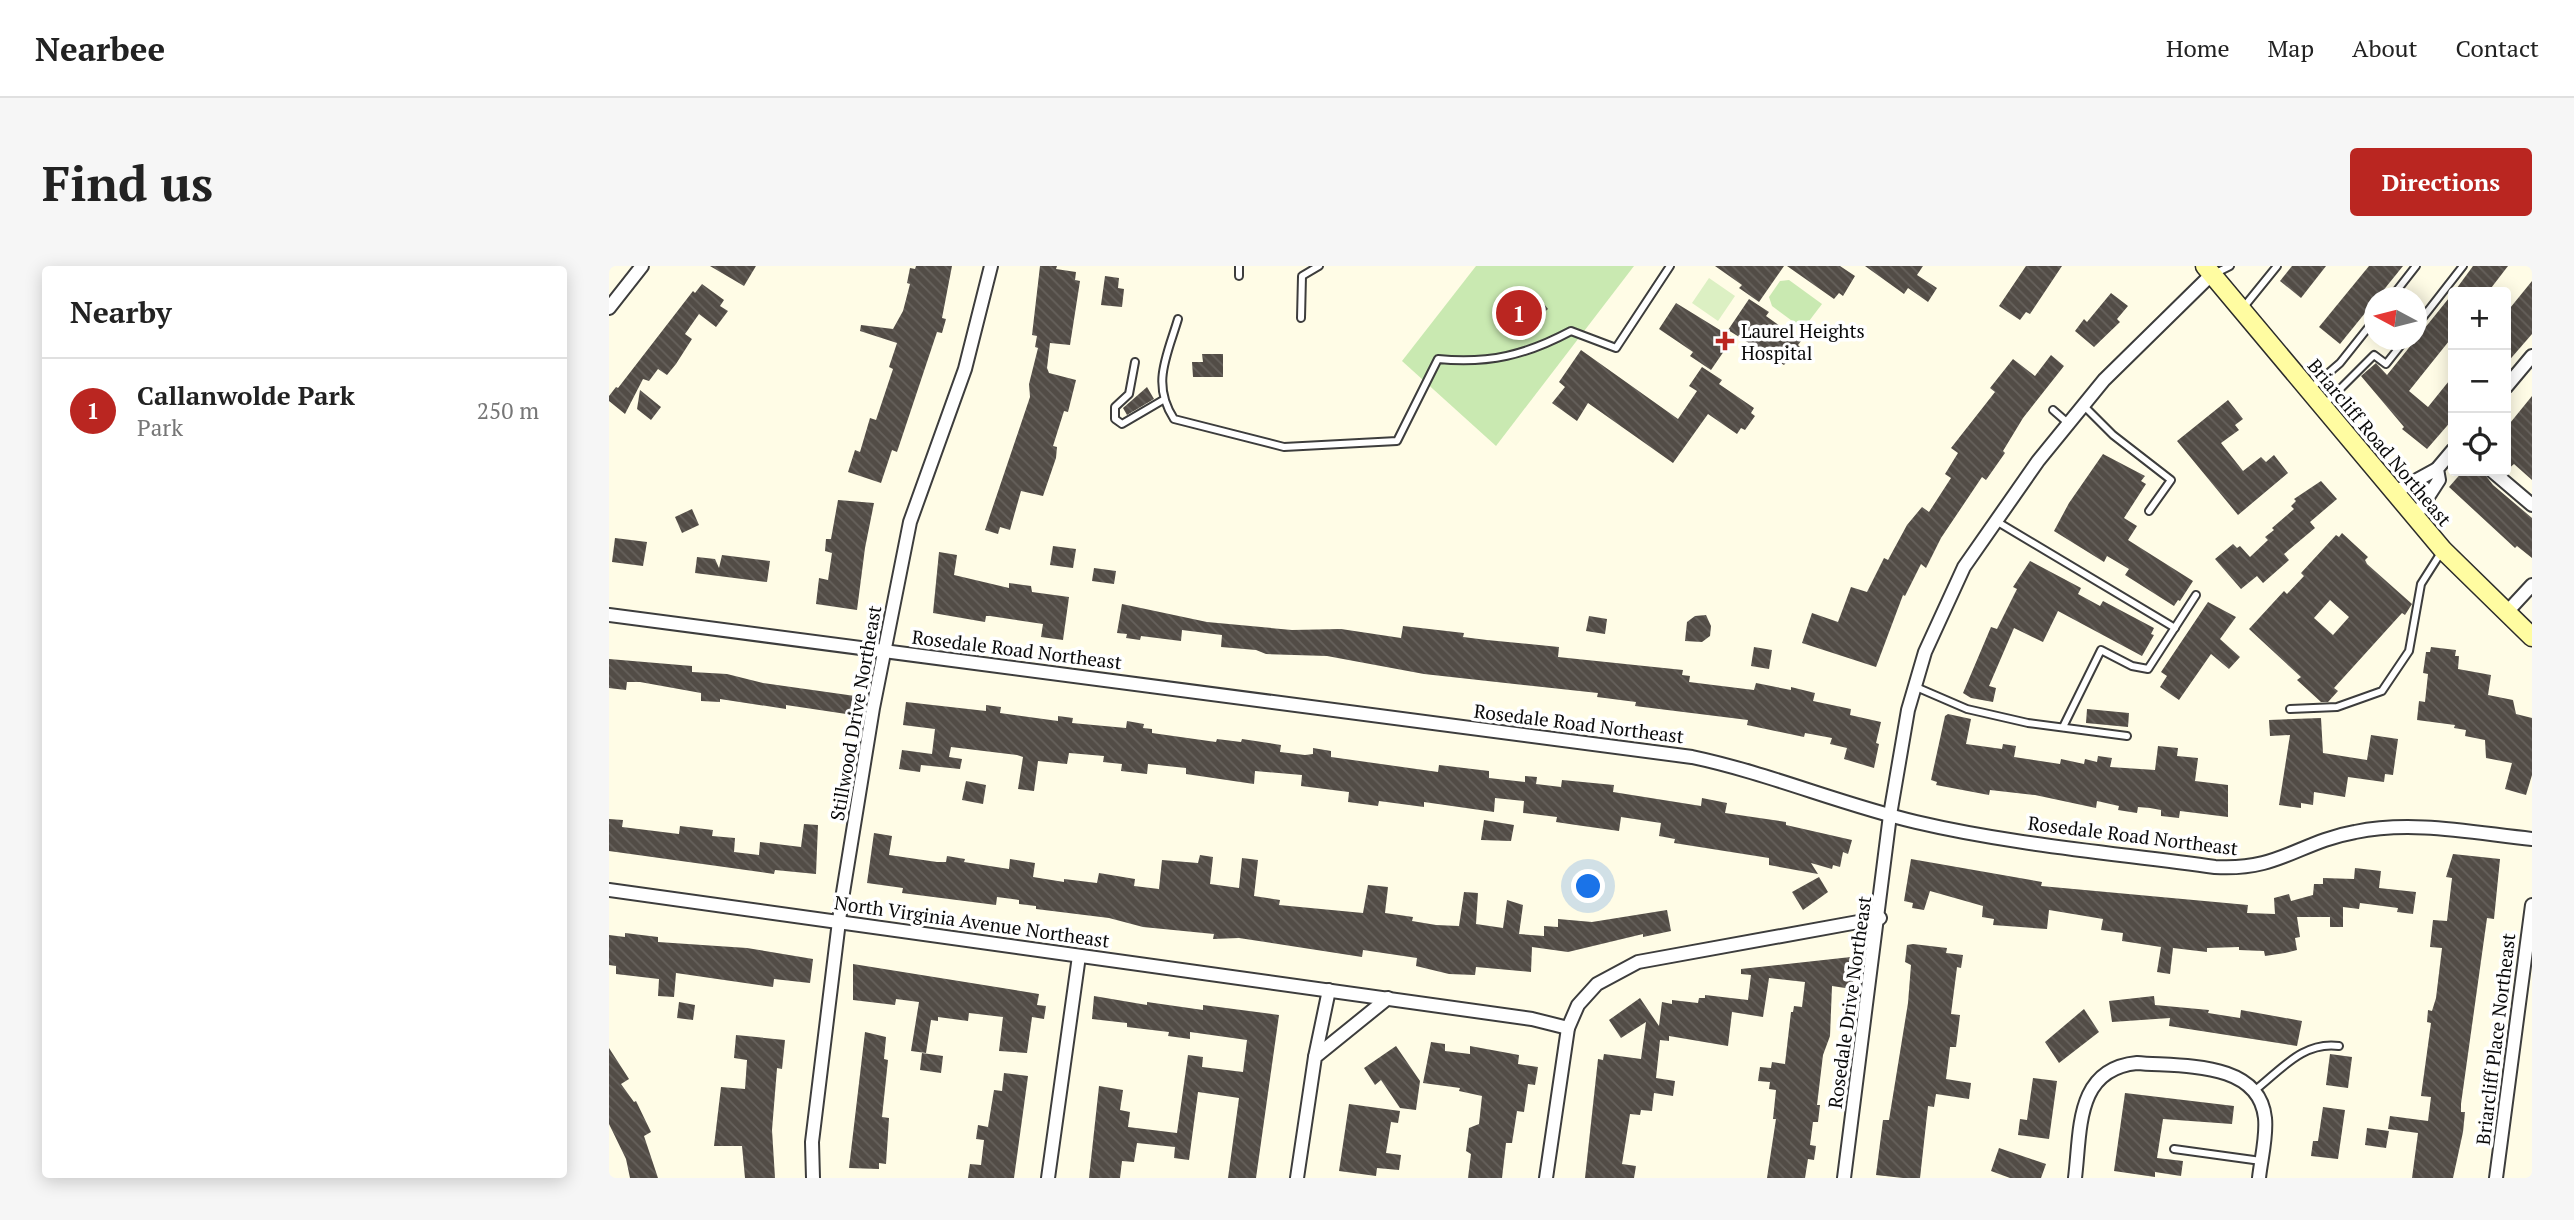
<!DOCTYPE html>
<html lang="en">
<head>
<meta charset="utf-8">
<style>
	:root { --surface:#fff; --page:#f6f6f6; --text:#222; --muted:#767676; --line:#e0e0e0; --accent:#ba2621 }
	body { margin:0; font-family:"PT Serif",serif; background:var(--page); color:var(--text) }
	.controls { position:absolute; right:21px; top:21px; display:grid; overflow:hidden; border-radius:7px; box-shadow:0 4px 18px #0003 }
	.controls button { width:63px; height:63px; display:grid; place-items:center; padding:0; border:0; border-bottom:2px solid var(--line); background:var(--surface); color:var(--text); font:35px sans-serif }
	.compass { position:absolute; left:1755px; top:21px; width:63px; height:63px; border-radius:50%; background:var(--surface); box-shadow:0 4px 18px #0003; rotate:277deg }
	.you { position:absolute; left:980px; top:621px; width:24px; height:24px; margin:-18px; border:5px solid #fff; border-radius:50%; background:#1a73e8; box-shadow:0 0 0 10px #1a73e833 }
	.badge { display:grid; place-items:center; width:46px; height:46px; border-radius:50%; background:var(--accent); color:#fff; font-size:23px; font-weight:700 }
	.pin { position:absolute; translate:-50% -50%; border:4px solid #fff; box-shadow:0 2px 7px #0006 }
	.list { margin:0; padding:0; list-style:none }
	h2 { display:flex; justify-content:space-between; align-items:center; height:91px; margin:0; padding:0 28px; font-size:30px }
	h2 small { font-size:23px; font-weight:400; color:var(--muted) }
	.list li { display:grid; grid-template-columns:46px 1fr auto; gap:21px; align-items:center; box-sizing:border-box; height:105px; padding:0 28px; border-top:2px solid var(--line) }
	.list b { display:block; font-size:26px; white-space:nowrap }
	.list p { margin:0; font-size:23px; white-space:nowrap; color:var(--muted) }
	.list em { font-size:23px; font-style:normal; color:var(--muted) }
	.icon { flex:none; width:38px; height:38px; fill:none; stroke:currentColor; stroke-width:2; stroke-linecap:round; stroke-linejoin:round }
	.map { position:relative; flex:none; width:1923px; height:912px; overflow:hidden; border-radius:7px }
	header { display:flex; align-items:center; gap:42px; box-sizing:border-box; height:98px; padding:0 35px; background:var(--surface); border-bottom:2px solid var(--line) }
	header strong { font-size:33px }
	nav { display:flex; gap:38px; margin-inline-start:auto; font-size:24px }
	.intro { display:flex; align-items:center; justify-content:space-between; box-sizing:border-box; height:168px; padding:0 42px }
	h1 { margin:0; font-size:49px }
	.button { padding:18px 32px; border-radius:7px; background:var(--accent); color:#fff; font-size:24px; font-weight:700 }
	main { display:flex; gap:42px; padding:0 42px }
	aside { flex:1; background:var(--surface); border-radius:7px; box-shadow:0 4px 18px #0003 }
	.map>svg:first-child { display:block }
</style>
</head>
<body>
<header>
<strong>Nearbee</strong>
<nav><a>Home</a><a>Map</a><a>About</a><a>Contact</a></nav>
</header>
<div class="intro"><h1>Find us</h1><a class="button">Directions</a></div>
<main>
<aside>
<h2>Nearby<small></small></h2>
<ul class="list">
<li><span class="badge">1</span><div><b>Callanwolde Park</b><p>Park</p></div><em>250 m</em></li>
</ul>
</aside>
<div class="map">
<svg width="1923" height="912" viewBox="0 0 1923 912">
	<defs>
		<pattern id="building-back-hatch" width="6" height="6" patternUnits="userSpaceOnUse" patternTransform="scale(1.75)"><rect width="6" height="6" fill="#524c46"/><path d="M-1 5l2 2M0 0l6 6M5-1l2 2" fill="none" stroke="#66615c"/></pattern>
	</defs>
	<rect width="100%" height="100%" fill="#fffce6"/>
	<g fill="#c9e9b1">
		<polygon points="867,0 1025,0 887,180 793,95"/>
		<polygon points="1180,14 1213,38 1194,63 1163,40 1160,31 1171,15"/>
	</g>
	<polygon fill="#dcf0c3" points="1100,12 1126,30 1109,55 1083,37"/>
	<g fill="url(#building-back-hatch)" fill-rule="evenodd">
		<polygon points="101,0 147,0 135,20"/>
		<polygon points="307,0 343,0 333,52 337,53 333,67 328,66 288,186 283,184 272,217 239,206 246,184 251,186 261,152 267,154 284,103 280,101 288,77 251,65 252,59 284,63 294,45 301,18 298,17 301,2 306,3"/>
		<polygon points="431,0 448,0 447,3 467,6 466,14 471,15 461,79 441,77 438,102 440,107 467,114 459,146 455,145 444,180 448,181 447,192 434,230 412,225 401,264 391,261 389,268 376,264 421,131 420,118 429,82 426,81 428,70 423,69"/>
		<polygon points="1106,0 1175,0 1150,36 1130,22 1133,19"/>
		<polygon points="1178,0 1231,0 1246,10 1234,30 1230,27 1225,33"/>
		<polygon points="1256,0 1314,0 1308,9 1328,22 1319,36 1299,22 1295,28"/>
		<polygon points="1417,0 1453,0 1421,48 1417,46 1411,54 1390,40"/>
		<polygon points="1683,0 1717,0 1692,32 1671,15"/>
		<polygon points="1760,0 1794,0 1731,78 1710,61"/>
		<polygon points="1864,0 1899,0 1879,26 1845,26"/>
		<polygon points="496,10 510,12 509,22 515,23 513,41 492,39"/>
		<polygon points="1923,15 1923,68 1897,98 1897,47"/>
		<polygon points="93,18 115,34 111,40 119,45 107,61 90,48 76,68 83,73 67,98 58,109 49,103 40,115 34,113 16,148 0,135 0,130 7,121 9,122 84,25 86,27"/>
		<polygon points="926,27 939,43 917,62 903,46"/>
		<polygon points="1502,27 1519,40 1508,53 1511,56 1485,81 1466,65 1475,53 1478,56"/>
		<polygon points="1844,27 1844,70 1800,125 1819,141 1844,110 1844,153 1818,183 1793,163 1795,161 1752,110 1767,97 1778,109"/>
		<polygon points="1140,33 1160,46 1157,50 1192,75 1189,79 1193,83 1184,96 1180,93 1175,99 1119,64"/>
		<polygon points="1067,37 1124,72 1102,104 1081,90 1084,86 1050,63"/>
		<polygon points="972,84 1069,153 1088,125 1080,120 1093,101 1113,114 1110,118 1145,142 1142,147 1146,150 1136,164 1132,162 1128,168 1099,148 1064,197 979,137 968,155 943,137 956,121 950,116"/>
		<polygon points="593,88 614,88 614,111 584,111 583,96 594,96"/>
		<polygon points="1442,89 1455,100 1414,152 1394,185 1396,187 1377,214 1373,211 1332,272 1317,302 1312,298 1296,330 1294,329 1267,401 1193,377 1203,347 1229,356 1242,321 1258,326 1275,292 1279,294 1298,259 1313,241 1320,246 1342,212 1336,208 1349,187 1342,182 1386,126 1381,122 1404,93 1426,110"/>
		<polygon points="538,121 545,133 518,149 514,142"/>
		<polygon points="31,124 52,141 42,154 28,143"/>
		<polygon points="1923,130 1923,214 1905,198 1897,205 1897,162"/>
		<polygon points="1619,134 1634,153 1626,159 1630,164 1612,177 1634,205 1652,191 1657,196 1665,189 1679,207 1629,249 1568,175"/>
		<polygon points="1494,188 1536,210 1532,215 1537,218 1515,252 1528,260 1519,274 1584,315 1571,335 1569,334 1565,340 1516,309 1520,303 1498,290 1495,296 1445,265 1460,237"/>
		<polygon points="1854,205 1873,205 1884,219 1923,252 1923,292 1908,280 1906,282 1840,221"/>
		<polygon points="1712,215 1728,233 1701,256 1706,262 1675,288 1680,294 1654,317 1648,310 1632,323 1606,293 1624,278 1628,282 1631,280 1641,291 1659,274 1656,271 1665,264 1663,262 1685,243 1682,240 1687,235 1685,233"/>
		<polygon points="229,234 265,237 256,282 248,344 207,338 210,312 219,314 223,287 216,285 217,273 222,273"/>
		<polygon points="83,243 90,259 73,267 66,251"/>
		<path d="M 1733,267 L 1759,291 L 1756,294 L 1758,298 L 1803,338 L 1796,349 L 1793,347 L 1725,422 L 1729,425 L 1719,436 L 1712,436 L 1688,414 L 1692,411 L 1640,363 L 1675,325 L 1678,328 L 1695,310 L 1692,307 L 1727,269 L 1730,271 ZM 1721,334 L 1740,351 L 1724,369 L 1705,352 Z"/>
		<polygon points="6,272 38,276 34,300 3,296"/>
		<polygon points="444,280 467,283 464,302 441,299"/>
		<polygon points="330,286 348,289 345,309 400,322 400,317 422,320 423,326 460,331 454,374 432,371 434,358 381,350 377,350 376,356 324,347"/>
		<polygon points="113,289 161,295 158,316 86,307 88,291 106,293 110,302"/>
		<polygon points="1421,295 1472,322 1469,328 1491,340 1494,335 1545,362 1542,368 1545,369 1533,390 1449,345 1434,376 1405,362 1380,420 1387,422 1384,436 1362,432 1354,427 1382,361 1388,363 1408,323 1404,321"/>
		<polygon points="485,302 507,305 505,318 483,315"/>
		<polygon points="1599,336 1627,351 1611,373 1631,391 1620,403 1602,388 1570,434 1551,421 1558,410 1552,406"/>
		<polygon points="513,338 598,356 683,364 732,363 792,372 794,360 855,367 854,371 878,374 950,381 949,391 1074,404 1073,409 1081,410 1080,416 1145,424 1147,417 1182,424 1182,421 1206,427 1204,435 1242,443 1241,449 1272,456 1267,477 1270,478 1265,502 1235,493 1238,482 1221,478 1223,472 1196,467 1195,471 1138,459 1139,454 1026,440 1027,436 988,431 989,427 815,408 718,390 657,388 647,384 612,381 613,369 573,364 572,375 532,370 531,374 517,372 518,368 508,367"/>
		<polygon points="1097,349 1102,360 1101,370 1093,376 1076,375 1078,356 1086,350"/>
		<polygon points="980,350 998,353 996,368 977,365"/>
		<polygon points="1145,381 1163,384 1160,403 1142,400"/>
		<polygon points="1822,381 1847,384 1846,390 1850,390 1849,403 1882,409 1879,429 1904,434 1907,448 1923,452 1923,509 1917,529 1896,523 1903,497 1877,492 1876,474 1856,470 1857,464 1845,462 1846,459 1808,454 1810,435 1816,436 1819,408 1814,407 1817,386 1821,386"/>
		<polygon points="0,393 83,400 83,406 118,408 154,417 246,430 244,449 177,439 177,443 111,433 111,436 92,435 92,427 31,416 18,416 17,424 0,422"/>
		<polygon points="297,436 377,445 377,439 392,441 391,447 449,455 449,450 464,452 463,457 517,462 518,455 535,458 534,462 543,463 543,467 607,476 608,473 632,476 633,473 672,479 671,486 696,489 704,488 704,482 722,485 722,491 829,506 830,499 880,505 880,512 916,516 916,510 928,511 927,518 952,521 953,514 1005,519 1004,526 1092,540 1093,532 1118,537 1116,547 1177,556 1177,559 1243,574 1239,588 1234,586 1231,601 1224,599 1223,603 1202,597 1209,608 1160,599 1160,592 1065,577 1066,573 1050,570 1052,557 1012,551 1010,565 967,559 947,556 948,551 914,547 915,535 886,532 885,546 815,536 815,541 770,535 769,540 739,536 740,526 692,520 693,509 646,505 645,518 577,508 577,502 539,498 538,508 512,505 513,498 494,496 495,490 460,487 458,498 429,495 425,525 409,523 414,491 408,489 342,481 340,491 353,493 351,503 312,499 311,506 290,503 293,484 323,488 326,463 294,459"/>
		<polygon points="1478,443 1520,447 1519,461 1477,457"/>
		<polygon points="1339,448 1362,453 1357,478 1393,483 1394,478 1407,480 1405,491 1451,498 1452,493 1475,498 1476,493 1488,496 1489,490 1503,492 1501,501 1546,504 1549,480 1569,482 1568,490 1589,492 1586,515 1619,519 1619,551 1571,545 1570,552 1552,550 1552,544 1541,542 1529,541 1528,547 1509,544 1510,540 1488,535 1487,542 1426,529 1381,524 1380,529 1327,519 1328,516 1322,514 1336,450"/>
		<polygon points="1712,452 1714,487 1758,494 1762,469 1789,473 1784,509 1776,508 1775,516 1739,511 1736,531 1705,526 1704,539 1692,537 1692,542 1670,539 1681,469 1661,470 1660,454"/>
		<polygon points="357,515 377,519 374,538 353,534"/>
		<polygon points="0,553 14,554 13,561 70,568 71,560 104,564 103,570 126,572 125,586 150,589 151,576 192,581 195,558 209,559 207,608 166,604 165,608 0,585"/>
		<polygon points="875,554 905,559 902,575 872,574"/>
		<polygon points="265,567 283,570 280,589 328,596 337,596 338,590 356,593 355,596 400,603 401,593 426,597 424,611 455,616 455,613 488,617 490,607 526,613 525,620 550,623 553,594 589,597 591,589 604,591 601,618 630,622 633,592 649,594 645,630 671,634 670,639 754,647 759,619 779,621 776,647 804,651 803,655 827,659 850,660 855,626 869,627 867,658 894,662 898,634 914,639 910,668 935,670 935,660 949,661 949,653 983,656 1058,644 1062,665 1034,671 1034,668 959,686 923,681 922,706 867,701 866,709 840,708 807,700 808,692 754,684 753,691 630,672 604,673 605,668 534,661 500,652 427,643 427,640 410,638 410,634 388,631 387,639 293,627 294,622 258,617"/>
		<polygon points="1844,588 1891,593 1885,653 1878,652 1852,838 1852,846 1856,846 1854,866 1844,912 1803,912 1809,867 1779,863 1781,850 1819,855 1822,831 1812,830 1822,757 1818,756 1819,744 1823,745 1827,732 1833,682 1821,681 1824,654 1838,655 1843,612 1837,611"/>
		<polygon points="1302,593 1433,616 1432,620 1639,639 1638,647 1666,648 1665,632 1680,628 1682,635 1704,629 1705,618 1714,618 1714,612 1745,613 1746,602 1772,605 1770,622 1807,626 1804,648 1788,646 1789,642 1751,637 1750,643 1734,641 1734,661 1721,661 1721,651 1688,651 1691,671 1686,672 1688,684 1676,687 1656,690 1655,685 1630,684 1630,681 1598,682 1598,686 1564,682 1561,708 1548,706 1552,681 1513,675 1514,667 1492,664 1494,653 1440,644 1438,663 1384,659 1385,653 1373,651 1374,640 1321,625 1315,644 1303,642 1304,637 1295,635"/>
		<polygon points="1210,611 1219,626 1194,644 1183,626"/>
		<polygon points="16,667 49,671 49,676 138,682 204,693 201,717 165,713 164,721 67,707 65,731 49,730 50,713 7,708 7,700 0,699 0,669 16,671"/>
		<polygon points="1304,678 1338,682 1337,687 1354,689 1352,702 1348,701 1342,748 1351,749 1347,781 1341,781 1337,813 1362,817 1360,833 1327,828 1325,841 1319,840 1311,912 1294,912 1267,909 1274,854 1280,854 1299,737 1302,699 1296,696 1298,679"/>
		<polygon points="1242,691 1247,695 1243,723 1223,720 1221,770 1214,789 1208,839 1211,839 1209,856 1204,856 1201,879 1207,880 1205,894 1199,893 1196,912 1158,912 1167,853 1164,853 1167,824 1160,823 1161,816 1149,815 1151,801 1162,802 1163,796 1176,798 1182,746 1184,746 1185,740 1193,741 1196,716 1160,712 1154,751 1123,746 1119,780 1060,770 1060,775 1051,774 1047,812 1066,815 1064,830 1045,827 1043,845 1032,844 1031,849 1021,848 1013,898 1027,900 1025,912 976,912 989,793 994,794 995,788 1032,793 1037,756 1012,772 1000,754 1031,732 1050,760 1053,736 1063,738 1063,734 1089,737 1090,732 1096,732 1096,729 1139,734 1142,709 1132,708 1132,703"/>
		<polygon points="244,698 430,728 428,739 437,740 435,753 423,751 418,787 390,785 394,751 360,747 359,755 329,751 329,755 322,754 317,787 302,785 310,736 287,733 286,739 244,734"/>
		<polygon points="485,730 538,739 538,736 594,744 594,739 670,749 647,912 619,912 630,832 589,826 580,894 565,892 566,881 528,877 525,896 513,895 511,912 480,912 490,820 514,824 511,844 521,846 519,861 568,867 579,789 594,791 593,801 634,806 638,774 581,766 581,773 559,770 560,766 518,761 518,757 483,753"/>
		<polygon points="1545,730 1546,739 1600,744 1599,747 1631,752 1632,744 1693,755 1688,780 1560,760 1561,752 1503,756 1500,735"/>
		<polygon points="70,736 86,739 84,754 68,752"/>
		<polygon points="1475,743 1490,766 1450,797 1436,776"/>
		<polygon points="256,766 277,771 275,793 279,794 273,851 280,852 277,898 270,897 270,903 240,902"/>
		<polygon points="127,769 176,774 173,803 168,802 163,864 166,912 136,912 133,880 105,880 112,821 136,823 138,794 125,792"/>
		<polygon points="822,776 836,778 836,785 861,788 861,780 910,789 909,798 929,801 926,819 919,818 915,846 908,845 903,877 897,877 893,912 859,912 862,888 857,885 860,862 870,858 873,830 850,825 851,822 814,817"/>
		<polygon points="787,780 811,815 807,844 791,842 772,814 766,819 755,802"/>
		<polygon points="0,782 20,813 12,818 25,836 27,835 42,866 35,870 49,912 21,912 17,893 0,858"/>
		<polygon points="313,787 334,790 332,807 311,804"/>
		<polygon points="1721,788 1743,791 1739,822 1717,819"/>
		<polygon points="395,807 419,810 405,912 359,912 361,898 372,899 375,874 367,873 369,859 379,861 385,824 393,825"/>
		<polygon points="1424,812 1448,815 1440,873 1409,869 1411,853 1418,854"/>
		<polygon points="1516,827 1625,840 1623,858 1554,853 1548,892 1574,895 1572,910 1546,906 1546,911 1505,905"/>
		<polygon points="740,838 791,845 789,857 782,856 777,887 792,889 790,904 768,902 767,910 730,905"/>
		<polygon points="1714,841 1736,844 1729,893 1702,890 1704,875 1709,875"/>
		<polygon points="1758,862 1780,865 1777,882 1756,879"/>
		<polygon points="1390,882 1437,898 1432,912 1401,912 1382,905"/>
	</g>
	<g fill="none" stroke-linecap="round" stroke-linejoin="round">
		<g stroke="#3d3d3d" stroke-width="10">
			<g id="service">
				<polyline points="630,0 630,10"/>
				<polyline points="1605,8 1621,0"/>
				<polyline points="1782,32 1807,0"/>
				<polyline points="1634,42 1668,0"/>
				<polyline points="692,52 693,10 710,0"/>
				<path d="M 569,53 C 558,90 542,118 565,153 L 675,181 L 788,175 L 829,93 C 880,98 917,89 962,65 L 1007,82 L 1061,0"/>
				<polyline points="1808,59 1854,0"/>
				<polyline points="526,96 520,128 506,141 506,153 513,158 554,134"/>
				<polyline points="1701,123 1731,97 1766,53"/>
				<polyline points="1715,139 1765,89 1777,98 1796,74"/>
				<polyline points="1475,140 1504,169 1562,214 1540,245"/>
				<polyline points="1444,144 1460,158"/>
				<polyline points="1387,255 1566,362"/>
				<polyline points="1307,421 1358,443 1419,457 1518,470"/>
				<polyline points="1681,443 1728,441 1773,425 1800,385 1812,318 1833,285"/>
				<polyline points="1454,461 1492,384 1523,400 1539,403 1587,329"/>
				<path d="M 1645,825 C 1672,804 1694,775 1730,780"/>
				<polyline points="1565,883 1652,895"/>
			</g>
		</g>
		<g stroke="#3d3d3d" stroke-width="16">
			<g id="minor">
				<polyline points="0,42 33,0"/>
				<polyline points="1897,121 1923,90"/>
				<polyline points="1883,205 1923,239"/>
				<polyline points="1786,226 1828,203"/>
				<polyline points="1806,251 1830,214 1828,203 1844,184"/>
				<polyline points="1898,346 1923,319"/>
				<path d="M 0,349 L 1083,491 C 1159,507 1231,538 1307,556 C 1405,579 1506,587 1606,601 C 1670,605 1690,576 1746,566 C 1804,554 1865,567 1923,573"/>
				<polyline points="0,624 923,753 959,762"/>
				<polyline points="706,791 720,724"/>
				<polyline points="204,912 203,876 232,639 264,442 301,256 356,103 382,0"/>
				<polyline points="439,912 470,690"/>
				<polyline points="688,912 706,791 779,732"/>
				<polyline points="937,912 959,762 969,739 988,718 1029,696 1271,652"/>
				<polyline points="1235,912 1281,549 1299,444 1316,386 1355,301 1429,195 1495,114 1603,8"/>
				<path d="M 1466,912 C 1472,864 1466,803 1528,797 C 1571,801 1650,794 1656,852 C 1658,871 1652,893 1650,912"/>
				<polyline points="1887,912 1923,639"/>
			</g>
		</g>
		<g stroke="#2c2c2c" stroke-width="21">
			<polyline id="secondary" points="1596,0 1834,284 1923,371"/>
		</g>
		<use href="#service" stroke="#fff" stroke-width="6"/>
		<use href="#minor" stroke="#fff" stroke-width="12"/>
		<use href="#secondary" stroke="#fffca1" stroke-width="18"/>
	</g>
	<path fill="#ba2621" stroke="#fff" stroke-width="2.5" d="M1112.5 64.5h7v7h7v7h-7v7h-7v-7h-7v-7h7z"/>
	<g text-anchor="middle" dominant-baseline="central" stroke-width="7" stroke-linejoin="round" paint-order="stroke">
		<g font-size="19" fill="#0a0a0a" stroke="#fff" text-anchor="start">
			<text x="1132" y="64">Laurel Heights<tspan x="1132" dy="22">Hospital</tspan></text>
		</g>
		<g font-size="19" fill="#0a0a0a" stroke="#fff">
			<text transform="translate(1771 176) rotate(50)">Briarcliff Road Northeast</text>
			<text transform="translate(408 383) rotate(7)">Rosedale Road Northeast</text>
			<text transform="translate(246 447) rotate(-80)">Stillwood Drive Northeast</text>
			<text transform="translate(970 457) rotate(7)">Rosedale Road Northeast</text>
			<text transform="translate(1524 569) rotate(7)">Rosedale Road Northeast</text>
			<text transform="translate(363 655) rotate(8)">North Virginia Avenue Northeast</text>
			<text transform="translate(1240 736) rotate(-82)">Rosedale Drive Northeast</text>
			<text transform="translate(1886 773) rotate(-83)">Briarcliff Place Northeast</text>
		</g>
	</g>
</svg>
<div class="controls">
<button>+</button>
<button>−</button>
<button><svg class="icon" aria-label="locate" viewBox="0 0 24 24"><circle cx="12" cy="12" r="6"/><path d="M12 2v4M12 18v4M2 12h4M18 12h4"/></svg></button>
</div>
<svg class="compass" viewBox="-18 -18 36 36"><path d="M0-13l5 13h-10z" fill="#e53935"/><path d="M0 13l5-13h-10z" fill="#767676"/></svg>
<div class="you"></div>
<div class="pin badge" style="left:910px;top:47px">1</div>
</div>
</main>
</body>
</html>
